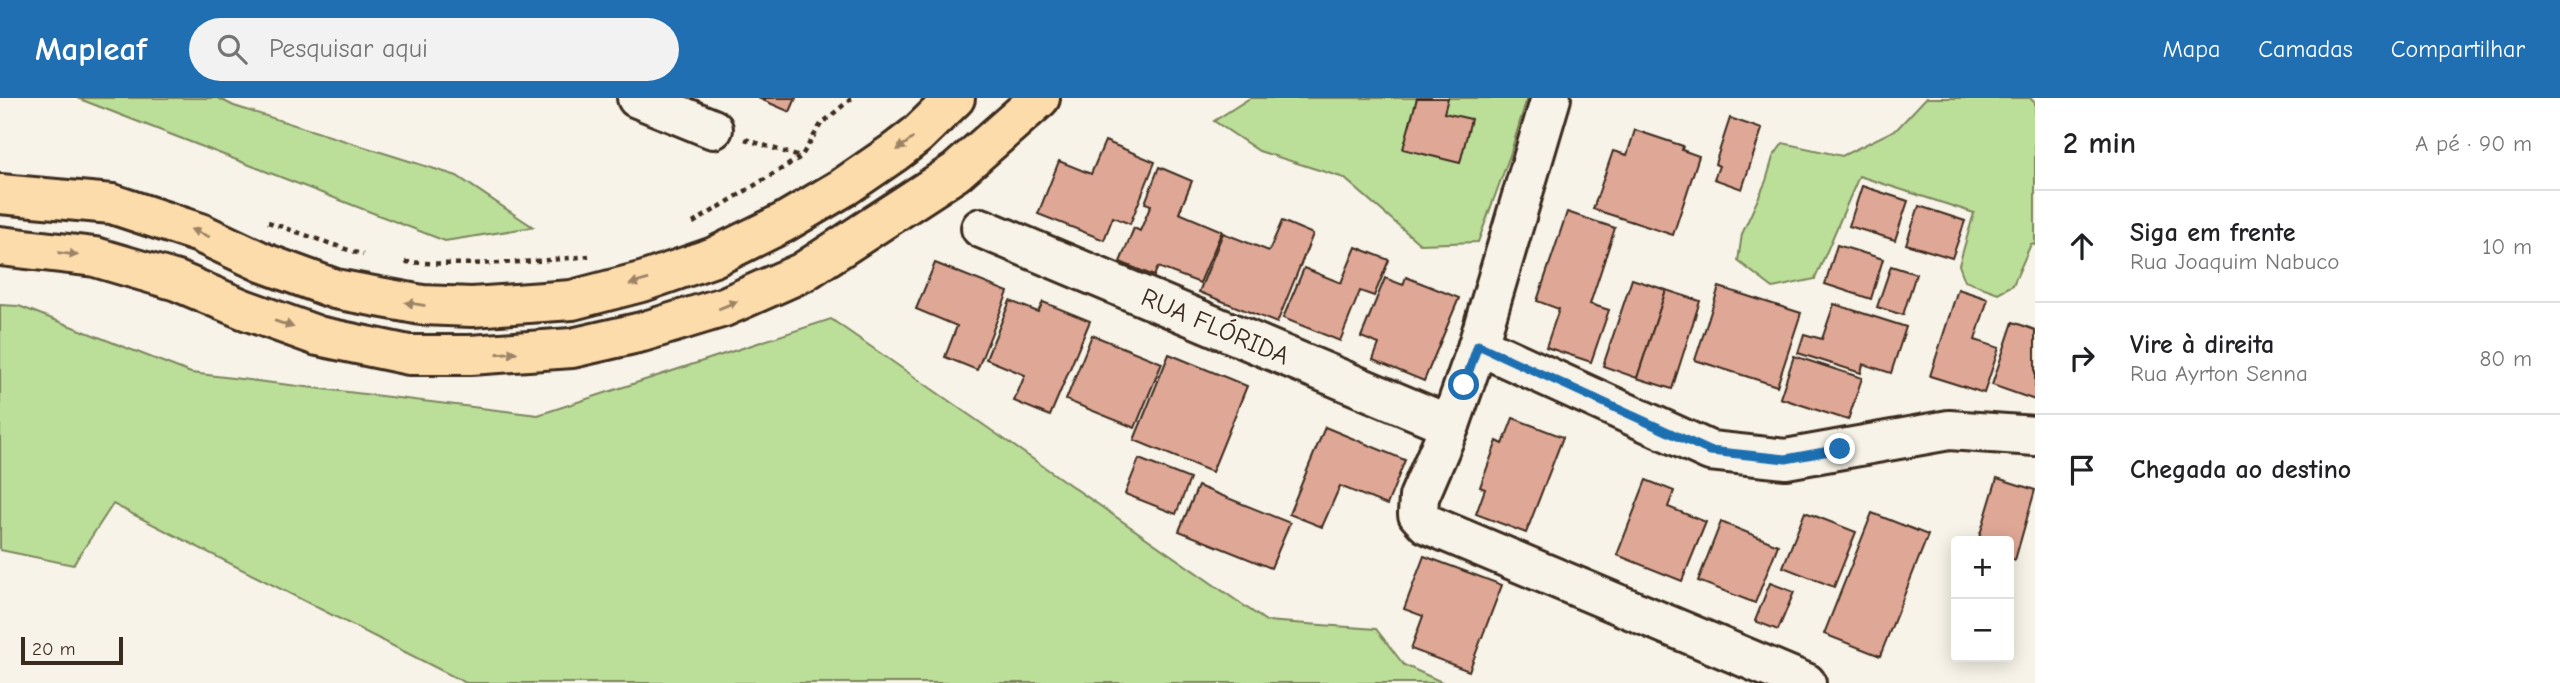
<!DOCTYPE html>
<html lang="pt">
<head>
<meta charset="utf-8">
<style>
	:root { --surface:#fff; --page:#f2f2f2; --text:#202124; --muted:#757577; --line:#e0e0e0; --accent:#1f6fb2 }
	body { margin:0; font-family:"Comic Neue",sans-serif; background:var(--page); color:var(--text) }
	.controls { position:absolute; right:21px; bottom:21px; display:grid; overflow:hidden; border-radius:7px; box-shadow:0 4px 18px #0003 }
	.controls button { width:63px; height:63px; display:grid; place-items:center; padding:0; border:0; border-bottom:2px solid var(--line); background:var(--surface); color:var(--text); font:35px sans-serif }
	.scale { position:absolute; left:21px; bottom:18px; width:102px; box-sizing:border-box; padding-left:7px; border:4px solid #3b2a1e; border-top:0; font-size:19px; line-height:24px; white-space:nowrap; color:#3b2a1e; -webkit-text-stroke:5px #f7f3e8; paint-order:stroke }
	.stop { position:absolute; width:21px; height:21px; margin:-16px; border:5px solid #1f6fb2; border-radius:50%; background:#fff }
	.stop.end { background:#1f6fb2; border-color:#fff; box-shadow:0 2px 7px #0008 }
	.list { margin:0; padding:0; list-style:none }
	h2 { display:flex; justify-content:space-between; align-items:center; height:91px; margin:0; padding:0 28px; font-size:30px }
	h2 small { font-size:23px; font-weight:400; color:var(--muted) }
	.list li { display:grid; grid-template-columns:46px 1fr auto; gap:21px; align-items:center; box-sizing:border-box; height:112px; padding:0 28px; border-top:2px solid var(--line) }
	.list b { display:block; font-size:26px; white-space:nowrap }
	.list p { margin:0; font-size:23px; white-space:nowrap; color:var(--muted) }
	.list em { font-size:23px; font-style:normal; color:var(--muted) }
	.icon { flex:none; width:38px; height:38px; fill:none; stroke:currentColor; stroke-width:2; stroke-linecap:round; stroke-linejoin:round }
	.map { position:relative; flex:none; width:2035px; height:585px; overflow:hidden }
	header { display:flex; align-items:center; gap:42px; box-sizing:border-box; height:98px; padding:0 35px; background:var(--accent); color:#fff }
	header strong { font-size:33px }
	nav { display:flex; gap:38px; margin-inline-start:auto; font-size:24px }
	.search { width:490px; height:63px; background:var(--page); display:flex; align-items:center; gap:18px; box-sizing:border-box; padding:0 24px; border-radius:38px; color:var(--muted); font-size:26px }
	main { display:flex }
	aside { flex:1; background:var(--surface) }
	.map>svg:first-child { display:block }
</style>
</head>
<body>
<header>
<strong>Mapleaf</strong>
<div class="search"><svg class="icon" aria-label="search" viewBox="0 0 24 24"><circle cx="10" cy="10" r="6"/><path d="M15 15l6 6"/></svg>Pesquisar aqui</div>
<nav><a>Mapa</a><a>Camadas</a><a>Compartilhar</a></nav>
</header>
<main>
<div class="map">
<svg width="2035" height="585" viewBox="0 0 2035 585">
	<rect width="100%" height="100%" fill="#f7f3e8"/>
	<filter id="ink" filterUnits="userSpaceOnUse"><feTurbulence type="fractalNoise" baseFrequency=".0143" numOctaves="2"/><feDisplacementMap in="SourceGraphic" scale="14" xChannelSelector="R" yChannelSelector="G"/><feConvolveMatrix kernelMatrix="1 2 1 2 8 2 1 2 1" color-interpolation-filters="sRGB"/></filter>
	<g filter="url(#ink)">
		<g fill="#bbdf99" stroke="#7b845c" stroke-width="2">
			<polygon points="77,0 218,0 234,8 457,78 533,129 445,143"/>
			<polygon points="1250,0 1527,0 1510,57 1478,144 1420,146 1344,80 1259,53 1214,23"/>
			<polygon points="1926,0 2030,0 2035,5 2035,147 2031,146 2013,187 1998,195 1965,183 1959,167 1974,115 1859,78 1815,181 1773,190 1738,163 1742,136 1766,83 1773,59 1783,45 1842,58 1897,31"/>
			<polygon points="0,207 19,208 191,275 538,317 831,221 1266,523 1376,531 1404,567 1444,585 466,585 113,406 73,467 0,452"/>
		</g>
		<g fill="#dfa796" stroke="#3b2a1e" stroke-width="2">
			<polygon points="758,0 796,0 790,14"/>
			<polygon points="1417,0 1448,0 1444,15 1471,21 1460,65 1403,51"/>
			<polygon points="1730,20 1762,31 1742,91 1714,81 1719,68 1715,66"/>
			<polygon points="1635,32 1683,48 1682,52 1699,58 1673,137 1593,111 1613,53 1627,57"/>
			<polygon points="1105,43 1155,64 1130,126 1113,119 1104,142 1038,116 1059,63 1091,76"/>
			<polygon points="1159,69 1192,83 1179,115 1222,133 1200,185 1158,169 1154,178 1120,164 1134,130 1140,133 1151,107 1145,105"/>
			<polygon points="1862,88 1908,103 1895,142 1849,128"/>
			<polygon points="1919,108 1965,123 1952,160 1906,146"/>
			<polygon points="1567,114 1615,130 1590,206 1609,212 1591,264 1546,249 1559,211 1537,203"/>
			<polygon points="1282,123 1313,136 1277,225 1199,194 1223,135 1269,153"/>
			<polygon points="1837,147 1883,161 1871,201 1825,186"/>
			<polygon points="1356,149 1389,162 1374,198 1360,193 1340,243 1283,220 1304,170 1341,185"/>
			<polygon points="935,165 1008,194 977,272 945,259 957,228 916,211"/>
			<polygon points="1891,168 1916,176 1903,217 1877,209"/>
			<polygon points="1406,179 1459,200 1424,283 1373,262 1379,246 1361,239 1385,180 1403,187"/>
			<polygon points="1632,181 1666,192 1637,280 1603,268"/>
			<polygon points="1719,189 1801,215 1777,288 1695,262"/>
			<polygon points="1958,191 1988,201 1975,242 1999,250 1984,295 1930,278"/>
			<polygon points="1666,192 1700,203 1672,291 1637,280"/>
			<polygon points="1010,203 1038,214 1043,204 1090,223 1050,318 1014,303 1025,277 986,261"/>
			<polygon points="1834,206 1906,229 1891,275 1863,266 1861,275 1798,255 1804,236 1822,241"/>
			<polygon points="2013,224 2035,232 2035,302 1992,287"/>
			<polygon points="1092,237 1162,265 1135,330 1066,302"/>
			<polygon points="1169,256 1247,288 1212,374 1134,342"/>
			<polygon points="1794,258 1862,280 1848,322 1780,300"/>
			<polygon points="1513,320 1563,339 1526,435 1476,416 1485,391 1480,389 1497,343 1503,346"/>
			<polygon points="1325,329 1405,362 1387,407 1340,388 1322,429 1289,416"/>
			<polygon points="1139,361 1190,381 1176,416 1125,396"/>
			<polygon points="1997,380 2035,392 2015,462 2009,460 2009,443 1978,443"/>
			<polygon points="1646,382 1674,393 1668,409 1706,424 1682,483 1617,457"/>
			<polygon points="1198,388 1290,425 1271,470 1179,433"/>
			<polygon points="1805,414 1856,434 1834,489 1783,469"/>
			<polygon points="1872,415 1928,437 1880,558 1824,536"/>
			<polygon points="1721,424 1778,447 1755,505 1698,483"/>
			<polygon points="1424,458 1502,487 1469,573 1411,551 1423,518 1404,511"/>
			<polygon points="1770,485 1794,494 1778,532 1755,523"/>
		</g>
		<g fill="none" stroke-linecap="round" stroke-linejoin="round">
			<g stroke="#3b2a1e" stroke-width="44">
				<g id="minor">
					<polyline points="637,0 713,31"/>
					<polyline points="1551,0 1478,247 1450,327 1419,399 1418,416 1427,426 1806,585"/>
					<polyline points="981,130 1450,327"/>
					<polyline points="1478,247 1710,353 1786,361 1949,332 2035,338"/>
				</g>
			</g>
			<g stroke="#3b2a1e" stroke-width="44">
				<g id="major">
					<polyline points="0,96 112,106 200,135 264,165 335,191 422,207 472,209 572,202 645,183 714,159 783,125 844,89 895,54 917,37 955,0"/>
					<polyline points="0,148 95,159 177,183 243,211 318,238 409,257 470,257 572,250 642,234 724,209 803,174 956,74 1040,0"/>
				</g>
			</g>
			<g stroke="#3b2a1e" stroke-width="4.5" stroke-dasharray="5 5" stroke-linecap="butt">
				<polyline points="745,41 800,59"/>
				<polyline points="268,124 363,157"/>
				<polyline points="693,125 801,59 821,26 852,0"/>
				<path d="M 405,164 C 467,168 527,165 589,158"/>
			</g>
			<use href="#minor" stroke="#f7f3e8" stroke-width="38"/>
			<use href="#major" stroke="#fddcac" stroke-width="38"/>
		</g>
		<defs><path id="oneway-solid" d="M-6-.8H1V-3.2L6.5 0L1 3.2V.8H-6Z" transform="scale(1.75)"/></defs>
		<g fill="#9c8365">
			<use href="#oneway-solid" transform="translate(905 46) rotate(142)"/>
			<use href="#oneway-solid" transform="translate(200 135) rotate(-158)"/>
			<use href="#oneway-solid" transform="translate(68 156) rotate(7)"/>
			<use href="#oneway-solid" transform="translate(639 184) rotate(164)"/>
			<use href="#oneway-solid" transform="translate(415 206) rotate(-171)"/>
			<use href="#oneway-solid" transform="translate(728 207) rotate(-22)"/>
			<use href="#oneway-solid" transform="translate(284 226) rotate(19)"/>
			<use href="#oneway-solid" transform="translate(507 255) rotate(-4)"/>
		</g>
	</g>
	<g fill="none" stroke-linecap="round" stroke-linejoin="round" filter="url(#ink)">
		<polyline stroke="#1f6fb2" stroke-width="9" points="1464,287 1478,247 1710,353 1786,361 1840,351"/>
	</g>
	<g text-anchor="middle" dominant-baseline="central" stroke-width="6" stroke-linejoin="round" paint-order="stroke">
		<g font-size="26" fill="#3b2a1e" stroke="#f7f3e8">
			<text transform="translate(1215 229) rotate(23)">RUA FLÓRIDA</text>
		</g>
	</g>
</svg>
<div class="controls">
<button>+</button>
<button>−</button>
</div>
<div class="scale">20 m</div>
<div class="stop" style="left:1464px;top:287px"></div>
<div class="stop end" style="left:1840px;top:351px"></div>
</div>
<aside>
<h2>2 min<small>A pé · 90 m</small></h2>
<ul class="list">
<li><svg class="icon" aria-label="ahead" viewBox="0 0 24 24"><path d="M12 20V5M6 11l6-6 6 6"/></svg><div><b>Siga em frente</b><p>Rua Joaquim Nabuco</p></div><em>10 m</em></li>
<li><svg class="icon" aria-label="right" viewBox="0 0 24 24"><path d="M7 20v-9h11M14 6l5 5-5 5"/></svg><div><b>Vire à direita</b><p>Rua Ayrton Senna</p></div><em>80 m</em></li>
<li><svg class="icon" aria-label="arrive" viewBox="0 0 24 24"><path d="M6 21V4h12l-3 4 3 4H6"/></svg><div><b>Chegada ao destino</b></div></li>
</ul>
</aside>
</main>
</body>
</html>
